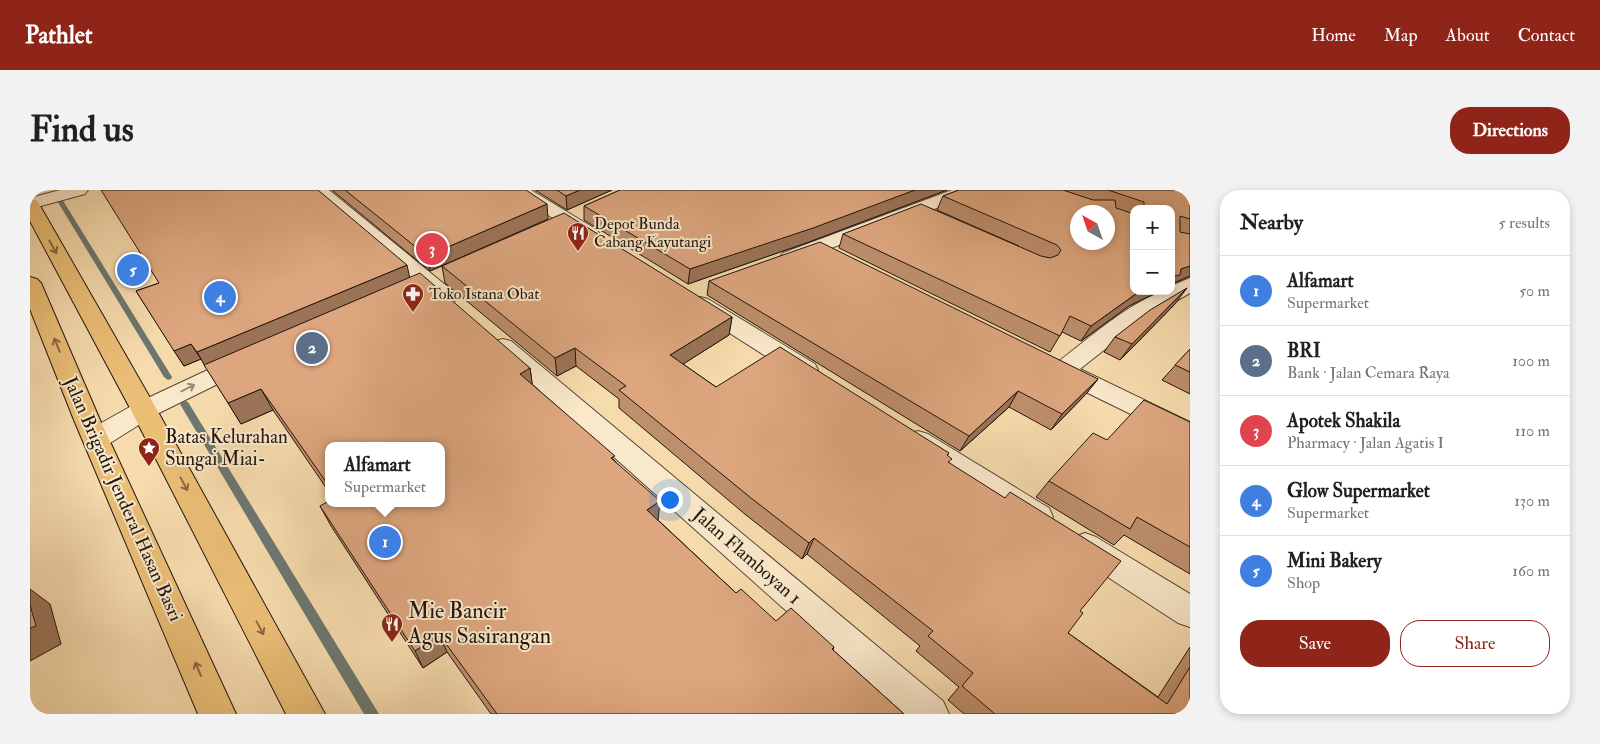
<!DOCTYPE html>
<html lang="en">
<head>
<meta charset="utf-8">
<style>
	:root { --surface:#fff; --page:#f2f2f2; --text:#202124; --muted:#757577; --line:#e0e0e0; --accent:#8f2418 }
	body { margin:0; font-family:"IM FELL Double Pica",serif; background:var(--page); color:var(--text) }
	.controls { position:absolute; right:15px; top:15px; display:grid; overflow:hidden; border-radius:10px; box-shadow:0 2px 8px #0003 }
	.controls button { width:45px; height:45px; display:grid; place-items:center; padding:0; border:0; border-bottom:1px solid var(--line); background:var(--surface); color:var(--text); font:25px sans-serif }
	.compass { position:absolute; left:1040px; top:15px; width:45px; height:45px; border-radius:50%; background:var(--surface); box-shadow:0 2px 8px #0003; rotate:320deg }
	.you { position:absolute; left:639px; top:309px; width:18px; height:18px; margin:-12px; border:4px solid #fff; border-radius:50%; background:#1a73e8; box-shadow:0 0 0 8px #1a73e833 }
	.badge { display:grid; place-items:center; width:32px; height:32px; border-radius:50%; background:var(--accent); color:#fff; font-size:16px; font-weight:700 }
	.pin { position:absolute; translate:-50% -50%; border:2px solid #fff; box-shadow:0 1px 5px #0006 }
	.popup { position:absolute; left:295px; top:252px; width:120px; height:65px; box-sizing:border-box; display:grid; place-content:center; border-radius:10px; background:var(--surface); filter:drop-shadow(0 1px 4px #0005); font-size:16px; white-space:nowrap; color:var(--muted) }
	.popup b { font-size:19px; color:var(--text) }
	.popup::after { content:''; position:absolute; left:50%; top:100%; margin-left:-10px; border:10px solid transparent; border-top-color:var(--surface) }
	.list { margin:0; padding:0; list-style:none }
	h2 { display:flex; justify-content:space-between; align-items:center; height:65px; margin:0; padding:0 20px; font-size:21px }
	h2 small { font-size:16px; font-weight:400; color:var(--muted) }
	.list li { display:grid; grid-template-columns:32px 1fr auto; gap:15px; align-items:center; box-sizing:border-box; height:70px; padding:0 20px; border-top:1px solid var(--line) }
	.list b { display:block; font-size:19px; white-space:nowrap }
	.list p { margin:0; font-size:16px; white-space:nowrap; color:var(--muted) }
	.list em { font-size:16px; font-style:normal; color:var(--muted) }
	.actions { display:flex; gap:10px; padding:15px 20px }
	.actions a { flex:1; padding:11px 0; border:1px solid var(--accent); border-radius:20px; text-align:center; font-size:18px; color:var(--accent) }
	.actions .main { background:var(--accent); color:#fff }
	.map { position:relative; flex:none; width:1160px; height:524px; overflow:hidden; border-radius:20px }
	header { display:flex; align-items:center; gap:30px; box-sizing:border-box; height:70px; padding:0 25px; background:var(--accent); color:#fff }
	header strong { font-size:24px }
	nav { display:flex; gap:28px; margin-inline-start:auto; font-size:18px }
	.intro { display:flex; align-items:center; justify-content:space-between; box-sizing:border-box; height:120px; padding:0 30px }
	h1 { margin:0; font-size:35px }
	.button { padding:12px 22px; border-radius:20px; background:var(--accent); color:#fff; font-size:18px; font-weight:700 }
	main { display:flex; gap:30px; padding:0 30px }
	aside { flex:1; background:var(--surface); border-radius:20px; box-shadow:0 2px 8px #0003 }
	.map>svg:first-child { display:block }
</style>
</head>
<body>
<header>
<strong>Pathlet</strong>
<nav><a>Home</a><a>Map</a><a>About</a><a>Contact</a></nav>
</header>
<div class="intro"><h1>Find us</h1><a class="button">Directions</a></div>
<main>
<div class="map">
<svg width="1160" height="524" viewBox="0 0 1160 524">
	<rect width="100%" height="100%" fill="#f6dbad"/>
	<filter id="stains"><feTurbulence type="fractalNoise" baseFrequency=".004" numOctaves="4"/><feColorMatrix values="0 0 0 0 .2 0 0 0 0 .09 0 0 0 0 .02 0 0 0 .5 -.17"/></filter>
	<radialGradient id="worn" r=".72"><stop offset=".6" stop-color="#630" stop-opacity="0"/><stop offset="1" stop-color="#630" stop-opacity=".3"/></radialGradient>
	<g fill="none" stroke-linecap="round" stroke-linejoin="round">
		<g fill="#6c7770" fill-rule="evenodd">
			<polygon points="29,7 32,9 142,187 141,189 138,190 134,187 26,9"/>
			<polygon points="155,211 158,212 349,524 334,524 150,214"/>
		</g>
		<g stroke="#564635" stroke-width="2">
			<g id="minor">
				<polygon points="30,0 58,0 55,4 0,19 0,8"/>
				<polygon points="279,0 299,0 424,102 427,107 424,112 416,113 408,112"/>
				<polygon points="480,0 501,0 567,40 570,44 567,48 553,48"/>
				<polygon points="922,0 947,0 944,4 767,71 760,73 753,71 750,67 753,63"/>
				<path d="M 1160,88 L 1160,103 L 1107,134 L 1050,179 L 1160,232 L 1160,253 L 1021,185 L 1018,179 L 1021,173 L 1028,172 C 1053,153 1112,101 1141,101 L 1141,96 Z"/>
				<polygon points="670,107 678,109 785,174 788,180 785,186 776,188 767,186 662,119 659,114 662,109"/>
				<polygon points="473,149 481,151 913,511 919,524 872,524 465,161 461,156 465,151"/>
				<polygon points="214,163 222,165 226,171 222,177 123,226 77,255 67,258 57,255 54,248 57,241 105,214"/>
				<polygon points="888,241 898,244 1019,318 1023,327 1019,336 1008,339 997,336 878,258 874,251 878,244"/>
				<polygon points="1055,343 1066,347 1160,404 1160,437 1148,433 1044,365 1039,356 1044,347"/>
			</g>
		</g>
		<g stroke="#21150d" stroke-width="2">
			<g id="highway">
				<polygon points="0,9 6,10 9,14 127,220 295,524 256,524 101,220 0,31"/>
				<polygon points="0,87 7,89 11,93 70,230 206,524 168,524 44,230 0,119"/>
			</g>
		</g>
		<use href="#minor" fill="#f9e8ca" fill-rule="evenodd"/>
		<use href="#highway" fill="#ebbe76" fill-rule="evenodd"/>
	</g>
	<g fill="#be8f6c" stroke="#21150d">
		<polygon points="302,0 496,0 518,29 400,81"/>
		<polygon points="505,0 582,0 537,20"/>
		<polygon points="590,0 917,0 779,52 658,94 554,30 554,16"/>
		<polygon points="929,0 1160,0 1160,86 1144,93 1141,97 1141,19 1104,19 1104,101 1128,101 1099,116 1051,151 1032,142 1020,162 809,58 813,44 989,56 907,20 913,6"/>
		<polygon points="412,76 702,127 699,145 653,174 686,197 919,263 917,266 919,273 1050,421 1038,443 1128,507 1160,457 1160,524 934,524 918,510 929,497 886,461 890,456 777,364 772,369 716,325 589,218 589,209 546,176 527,186 415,93"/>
		<polygon points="380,87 500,178 502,194 585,271 628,330 706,403 746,431 804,457 803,460 874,524 461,524 417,462 393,478 301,336 290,316 411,313 299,256 299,302 243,220 211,234 171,169 154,176 106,101 129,93"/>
		<polygon points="679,91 1068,189 1056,204 1021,240 979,217 930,261 677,105"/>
		<polygon points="1145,114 1090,170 1074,162 1085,147"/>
		<polygon points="1160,159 1160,204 1132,190"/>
		<polygon points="1160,232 1160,384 1094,345 1084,355 1006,307 1019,291 1077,250"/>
	</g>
	<g fill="#9b7458" stroke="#21150d">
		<polygon points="550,0 582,0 537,20 536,6"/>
		<polygon points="885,0 917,0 779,52 658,94 660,79"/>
		<polygon points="517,14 518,29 400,81 397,66"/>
		<polygon points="377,75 380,89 176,178 167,162"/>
		<polygon points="1160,76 1160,86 1144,93 1141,97 1141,86 1151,79"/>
		<polygon points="1157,98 1145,114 1090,170 1102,154"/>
		<polygon points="1110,101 1130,101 1099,116 1051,151 1061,136"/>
		<polygon points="702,127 699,145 639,183 640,165"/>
		<polygon points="161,154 171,169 154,176 144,161"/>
		<polygon points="545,158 546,176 527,186 525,168"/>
		<polygon points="500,178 503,199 490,184"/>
		<polygon points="1068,189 1056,204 1021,240 1032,224"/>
		<polygon points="231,199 243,220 211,234 198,213"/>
		<polygon points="988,201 979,217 930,261 939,246"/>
		<polygon points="630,311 628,331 617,320"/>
		<polygon points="784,348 777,364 772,369 779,353"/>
		<polygon points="0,399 20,414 31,454 0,471"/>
		<polygon points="409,444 417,462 393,478 385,461"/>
	</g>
	<g fill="#dda67e" stroke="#21150d" fill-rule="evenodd">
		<polygon points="71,0 288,0 377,75 167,162 161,154 144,161 106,101 129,93"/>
		<polygon points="315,0 496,0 517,14 397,66"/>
		<polygon points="527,0 550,0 536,6"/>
		<polygon points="590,0 885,0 783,38 660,79 554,16"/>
		<path d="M 929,0 L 1033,0 L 1063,10 L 1085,10 L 1086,18 L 1104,24 L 1104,101 L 1110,101 L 1061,136 L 1040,126 L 1030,146 L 813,44 L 891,14 L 1011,66 L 1020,68 L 1028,65 L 1031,60 L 1027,55 L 913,6 ZM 1048,22 L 1078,22 L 1078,52 L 1048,52 Z"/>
		<polygon points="1078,0 1160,0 1160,29 1150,26 1150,42 1160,44 1160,76 1151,79 1150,85 1141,86 1141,19 1114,19 1114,12"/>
		<polygon points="534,23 702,127 640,165 686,197 750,157 919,263 917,265 922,269 918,272 975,308 980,302 1091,371 1050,421 1053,423 1038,443 1137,514 1160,477 1160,524 965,524 932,496 943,483 898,446 903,441 784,348 779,353 721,308 589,200 596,196 545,158 525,168 412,76"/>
		<polygon points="790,52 1068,189 1032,224 988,201 939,246 679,91"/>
		<polygon points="390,83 500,178 490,184 585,266 581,268 630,311 617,320 706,403 711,399 746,431 761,418 804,457 802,459 874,524 467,524 409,444 385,461 290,316 299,311 299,313 411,313 411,256 299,256 299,296 231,199 198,213 174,175"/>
		<polygon points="1157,98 1102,154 1085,147 1120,120"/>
		<polygon points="1160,159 1160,182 1145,175"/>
		<polygon points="1114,210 1160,232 1160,357 1107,327 1100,339 1019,291 1063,243 1077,250"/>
		<polygon points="0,415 6,436 0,438"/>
	</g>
	<defs><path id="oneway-shaft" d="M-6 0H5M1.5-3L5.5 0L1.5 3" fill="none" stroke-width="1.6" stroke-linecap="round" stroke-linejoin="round" transform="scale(1.25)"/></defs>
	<g stroke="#866a42">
		<use href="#oneway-shaft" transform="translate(23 57) rotate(61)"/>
		<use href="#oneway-shaft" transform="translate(27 155) rotate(-112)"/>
		<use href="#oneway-shaft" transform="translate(154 294) rotate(62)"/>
		<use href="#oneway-shaft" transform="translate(230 438) rotate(62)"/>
		<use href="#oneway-shaft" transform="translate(168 479) rotate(-113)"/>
	</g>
	<use stroke="#988975" href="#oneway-shaft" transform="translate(158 198) rotate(-27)"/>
	<defs>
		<g id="restaurant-pin" transform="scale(1.125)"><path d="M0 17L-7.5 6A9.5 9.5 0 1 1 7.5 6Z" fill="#8f2418" stroke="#f9e8ca"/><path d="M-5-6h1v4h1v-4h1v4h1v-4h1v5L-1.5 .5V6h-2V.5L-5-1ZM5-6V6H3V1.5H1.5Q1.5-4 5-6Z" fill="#fff"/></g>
		<g id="pharmacy-pin" transform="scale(1.125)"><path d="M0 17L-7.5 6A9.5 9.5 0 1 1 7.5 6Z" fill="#8f2418" stroke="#f9e8ca"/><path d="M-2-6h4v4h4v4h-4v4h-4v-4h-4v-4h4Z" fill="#fff"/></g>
		<g id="sight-pin" transform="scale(1.125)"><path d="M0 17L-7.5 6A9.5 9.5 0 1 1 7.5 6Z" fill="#8f2418" stroke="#f9e8ca"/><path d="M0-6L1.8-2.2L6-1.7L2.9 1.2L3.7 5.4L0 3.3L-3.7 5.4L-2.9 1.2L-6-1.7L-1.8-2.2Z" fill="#fff"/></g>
	</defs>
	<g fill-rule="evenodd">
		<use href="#restaurant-pin" x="548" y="43"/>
		<use href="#pharmacy-pin" x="383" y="104"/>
		<use href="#sight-pin" x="119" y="258"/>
		<use href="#restaurant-pin" x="362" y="434"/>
	</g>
	<g text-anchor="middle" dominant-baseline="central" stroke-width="4" stroke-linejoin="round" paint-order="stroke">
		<g font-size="16" fill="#21150d" stroke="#f9e8ca" text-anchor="start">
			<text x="564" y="34">Depot Bunda<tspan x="564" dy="18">Cabang Kayutangi</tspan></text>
			<text x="399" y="104">Toko Istana Obat</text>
		</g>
		<g font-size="19" fill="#21150d" stroke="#f9e8ca" text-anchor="start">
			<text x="135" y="247">Batas Kelurahan<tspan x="135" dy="22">Sungai Miai-</tspan></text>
		</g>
		<g font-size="19" fill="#21150d" stroke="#f9e8ca">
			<text transform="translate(93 309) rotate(66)">Jalan Brigadir Jenderal Hasan Basri</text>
			<text transform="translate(717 366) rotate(41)">Jalan Flamboyan 1</text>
		</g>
		<g font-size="22" fill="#21150d" stroke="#f9e8ca" text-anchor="start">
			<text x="378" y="421">Mie Bancir<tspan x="378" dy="25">Agus Sasirangan</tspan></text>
		</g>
	</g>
	<rect width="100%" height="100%" filter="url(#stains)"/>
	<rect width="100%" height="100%" fill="url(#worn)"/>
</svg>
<div class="controls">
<button>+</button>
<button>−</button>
</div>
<svg class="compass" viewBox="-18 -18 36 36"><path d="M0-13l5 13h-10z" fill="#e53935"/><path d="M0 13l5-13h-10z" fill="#757577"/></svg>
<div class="you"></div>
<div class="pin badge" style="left:355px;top:352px;background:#3f7fe0">1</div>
<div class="popup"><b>Alfamart</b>Supermarket</div>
<div class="pin badge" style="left:282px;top:158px;background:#5c6f8a">2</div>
<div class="pin badge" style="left:402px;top:59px;background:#e0444e">3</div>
<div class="pin badge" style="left:190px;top:107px;background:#3f7fe0">4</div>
<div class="pin badge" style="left:103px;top:80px;background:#3f7fe0">5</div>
</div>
<aside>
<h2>Nearby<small>5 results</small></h2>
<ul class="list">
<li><span class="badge" style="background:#3f7fe0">1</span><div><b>Alfamart</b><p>Supermarket</p></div><em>50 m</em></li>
<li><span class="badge" style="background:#5c6f8a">2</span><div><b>BRI</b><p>Bank · Jalan Cemara Raya</p></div><em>100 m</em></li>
<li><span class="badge" style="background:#e0444e">3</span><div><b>Apotek Shakila</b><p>Pharmacy · Jalan Agatis I</p></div><em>110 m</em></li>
<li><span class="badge" style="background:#3f7fe0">4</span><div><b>Glow Supermarket</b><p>Supermarket</p></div><em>130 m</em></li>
<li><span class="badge" style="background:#3f7fe0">5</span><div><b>Mini Bakery</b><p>Shop</p></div><em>160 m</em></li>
</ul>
<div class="actions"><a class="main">Save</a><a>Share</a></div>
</aside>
</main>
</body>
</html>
